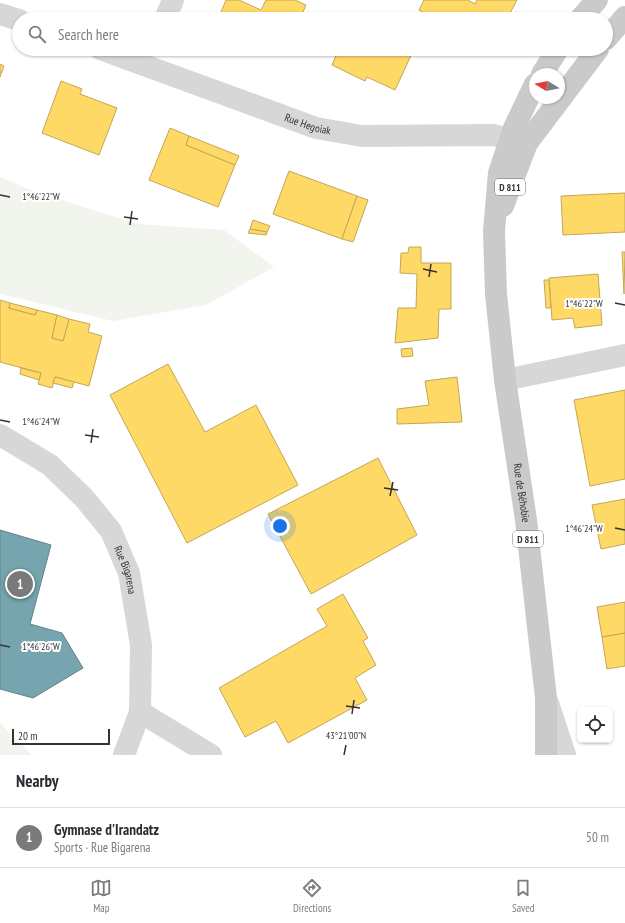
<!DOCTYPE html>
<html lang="en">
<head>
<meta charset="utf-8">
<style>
	:root { --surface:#fff; --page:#f7f7f7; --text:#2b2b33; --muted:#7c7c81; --line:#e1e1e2; --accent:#7a7a7a }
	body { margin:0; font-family:"PT Sans Narrow",sans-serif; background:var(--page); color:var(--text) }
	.controls { position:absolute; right:12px; bottom:12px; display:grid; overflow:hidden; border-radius:6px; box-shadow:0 1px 3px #0004 }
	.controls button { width:36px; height:36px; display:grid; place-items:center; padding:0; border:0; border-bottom:1px solid var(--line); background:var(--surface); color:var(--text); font:20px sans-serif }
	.compass { position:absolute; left:529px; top:68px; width:36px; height:36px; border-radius:50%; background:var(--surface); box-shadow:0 1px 3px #0004; rotate:280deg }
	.scale { position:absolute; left:12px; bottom:10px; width:98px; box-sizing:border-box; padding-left:4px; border:2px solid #333; border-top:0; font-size:11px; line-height:14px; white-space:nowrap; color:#333; -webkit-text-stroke:3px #fff; paint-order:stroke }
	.you { position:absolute; left:280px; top:526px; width:14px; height:14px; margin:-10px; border:3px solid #fff; border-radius:50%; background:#1a73e8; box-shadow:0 0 0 6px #1a73e833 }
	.badge { display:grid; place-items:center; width:26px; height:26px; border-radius:50%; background:var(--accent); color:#fff; font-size:13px; font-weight:700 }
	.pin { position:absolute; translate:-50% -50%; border:2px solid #fff; box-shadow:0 1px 4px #0006 }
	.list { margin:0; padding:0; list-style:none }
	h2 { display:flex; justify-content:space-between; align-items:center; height:52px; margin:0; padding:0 16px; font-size:17px }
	h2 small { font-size:13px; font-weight:400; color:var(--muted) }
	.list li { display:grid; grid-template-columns:26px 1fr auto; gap:12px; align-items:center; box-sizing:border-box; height:60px; padding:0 16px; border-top:1px solid var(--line) }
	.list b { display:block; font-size:15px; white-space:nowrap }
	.list p { margin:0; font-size:13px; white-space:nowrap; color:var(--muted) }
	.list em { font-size:13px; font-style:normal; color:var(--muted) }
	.icon { flex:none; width:22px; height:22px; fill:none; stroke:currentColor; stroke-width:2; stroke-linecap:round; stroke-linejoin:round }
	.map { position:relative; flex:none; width:625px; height:755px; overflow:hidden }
	.search { position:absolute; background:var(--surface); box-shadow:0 1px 3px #0004; left:12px; right:12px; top:12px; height:44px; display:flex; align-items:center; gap:10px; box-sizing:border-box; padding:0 14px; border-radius:22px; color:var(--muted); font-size:15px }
	.sheet { height:112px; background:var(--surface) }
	nav { display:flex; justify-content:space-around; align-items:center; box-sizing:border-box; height:56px; border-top:1px solid var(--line); background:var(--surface); font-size:11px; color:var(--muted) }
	nav a { display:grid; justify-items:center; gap:2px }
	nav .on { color:var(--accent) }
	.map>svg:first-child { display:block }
</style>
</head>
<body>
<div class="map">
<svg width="625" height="755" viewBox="0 0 625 755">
	<rect width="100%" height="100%" fill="#fff"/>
	<g fill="#f1f5ed">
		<polygon points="0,177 33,191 138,224 224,230 274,267 206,305 113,321 0,294"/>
		<polygon points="0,723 32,755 0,755"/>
	</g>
	<g fill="#ffd966" stroke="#c2a757">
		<polygon points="226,0 239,0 261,10 266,0 295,0 306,5 300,19 218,19"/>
		<polygon points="424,0 468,0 475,4 477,0 517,0 507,19 435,19 419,10"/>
		<polygon points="277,49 287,49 285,52"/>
		<polygon points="339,49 414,49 395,90 367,77 365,81 332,65"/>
		<polygon points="0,64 4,66 0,77"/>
		<polygon points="61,81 82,89 80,94 117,108 99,155 42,133"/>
		<polygon points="170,128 189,136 186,145 235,165 218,207 149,180"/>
		<polygon points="189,136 239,156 235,165 186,145"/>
		<polygon points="289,171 357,196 342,239 273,214"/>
		<polygon points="625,193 625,232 563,235 561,196"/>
		<polygon points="357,196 368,200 353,242 342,239"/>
		<polygon points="253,220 270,226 267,232 250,229"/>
		<polygon points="250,229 267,232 266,235 248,233"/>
		<polygon points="409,247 421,247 421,263 451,263 451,309 439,309 438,338 395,343 398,308 416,308 417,274 400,273 401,253 408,253"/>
		<polygon points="622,252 625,252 624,294"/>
		<polygon points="598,274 602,325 575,328 573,318 552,320 549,278"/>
		<polygon points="544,280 549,280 551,308 546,308"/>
		<polygon points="0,300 10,303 9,308 35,315 37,310 57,315 52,338 63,341 69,319 90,324 88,332 102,336 89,386 55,377 52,388 38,384 41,373 0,362"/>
		<polygon points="10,303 37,310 35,315 9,308"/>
		<polygon points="57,315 69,319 63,341 52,338"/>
		<polygon points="412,348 413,356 402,357 401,349"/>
		<polygon points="168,364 205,432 256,405 298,485 187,543 110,395"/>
		<polygon points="21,368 41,373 39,380 20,374"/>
		<polygon points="55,377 74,382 72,388 53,383"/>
		<polygon points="457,377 462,422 397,424 397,409 429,405 425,381"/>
		<polygon points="625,390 625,479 590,486 574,400"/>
		<polygon points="378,458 417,535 311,594 268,514"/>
		<polygon points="625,499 625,544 601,549 592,505"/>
		<polygon points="343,594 368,638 363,641 376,665 355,678 367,700 288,743 276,721 245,737 219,688 327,626 317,609"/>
		<polygon points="625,602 625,633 602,637 597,607"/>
		<polygon points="625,633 625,666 607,669 602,637"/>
	</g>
	<polygon fill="#76a5af" stroke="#62838a" points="0,530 51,545 30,624 62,633 83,668 33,698 0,689"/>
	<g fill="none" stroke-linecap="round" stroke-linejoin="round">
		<g stroke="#d7d7d7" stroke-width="22">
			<polyline points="0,14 19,20"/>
			<polyline points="165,19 173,0"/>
			<path id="s1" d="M 100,49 L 316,128 L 362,136 L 493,135 L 527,143"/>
			<polyline points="505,380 625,355"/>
			<path id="s2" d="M 0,435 L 50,465 L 84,498 L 111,531 L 129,573 L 141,645 L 140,712 L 124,755"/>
			<polyline points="548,703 565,755"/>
			<polyline points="140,712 211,755"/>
		</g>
		<g stroke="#cacaca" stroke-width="22">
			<polyline points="580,19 597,0"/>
			<polyline points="606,39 625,17"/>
			<polyline points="542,74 558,49"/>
			<path id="s3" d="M 535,84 L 514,128 L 499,173 L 494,231 L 496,294 L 505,380 L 526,520 L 546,698 L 546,755"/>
			<polyline points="503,206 527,143 598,49"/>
		</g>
	</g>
	<path fill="none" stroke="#333" stroke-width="1.5" d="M 0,195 L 10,197M 124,217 L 138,219M 130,225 L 132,211M 423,269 L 437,272M 429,277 L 431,264M 615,303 L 625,305M 0,420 L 10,422M 85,435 L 99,437M 91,443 L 93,429M 384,488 L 398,490M 390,496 L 393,482M 615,528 L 625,530M 0,645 L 10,647M 346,706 L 360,708M 352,714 L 354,700M 344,755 L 346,745"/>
	<g text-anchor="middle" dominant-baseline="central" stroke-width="4" stroke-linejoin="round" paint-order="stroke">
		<g fill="#fff" stroke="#707070" stroke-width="1">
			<rect x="495" y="179" width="30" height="16" rx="3"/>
			<rect x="513" y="531" width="30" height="16" rx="3"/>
		</g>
		<g font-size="10" font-weight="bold" fill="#333">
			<text x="510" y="187">D 811</text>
			<text x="528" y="539">D 811</text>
		</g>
		<g font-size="11" fill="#333" stroke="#fff">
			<text stroke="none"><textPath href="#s1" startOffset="221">Rue Hegoiak</textPath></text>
			<text stroke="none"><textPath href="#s3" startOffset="418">Rue de Béhobie</textPath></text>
			<text stroke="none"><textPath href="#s2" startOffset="190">Rue Bigarena</textPath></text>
		</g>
	</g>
	<g font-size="10" text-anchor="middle" fill="#333" stroke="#fff" stroke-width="4" stroke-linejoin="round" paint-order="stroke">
		<text x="41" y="200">1°46'22"W</text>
		<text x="584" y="307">1°46'22"W</text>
		<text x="41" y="425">1°46'24"W</text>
		<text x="584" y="532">1°46'24"W</text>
		<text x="41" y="650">1°46'26"W</text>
		<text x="346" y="739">43°21'00"N</text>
	</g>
</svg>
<div class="controls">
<button><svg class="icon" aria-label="locate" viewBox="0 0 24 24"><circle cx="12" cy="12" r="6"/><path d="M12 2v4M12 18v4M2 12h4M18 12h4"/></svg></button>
</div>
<svg class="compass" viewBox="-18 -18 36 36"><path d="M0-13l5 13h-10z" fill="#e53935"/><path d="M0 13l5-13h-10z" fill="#7c7c81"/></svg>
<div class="scale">20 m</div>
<div class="you"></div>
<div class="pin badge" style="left:20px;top:584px">1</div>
<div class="search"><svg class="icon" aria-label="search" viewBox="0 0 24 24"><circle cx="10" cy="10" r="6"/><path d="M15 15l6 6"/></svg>Search here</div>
</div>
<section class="sheet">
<h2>Nearby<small></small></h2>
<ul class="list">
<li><span class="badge">1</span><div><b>Gymnase d'Irandatz</b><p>Sports · Rue Bigarena</p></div><em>50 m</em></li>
</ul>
</section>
<nav>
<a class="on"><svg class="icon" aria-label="map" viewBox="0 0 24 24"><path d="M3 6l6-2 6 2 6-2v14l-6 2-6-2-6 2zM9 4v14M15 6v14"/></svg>Map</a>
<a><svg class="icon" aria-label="directions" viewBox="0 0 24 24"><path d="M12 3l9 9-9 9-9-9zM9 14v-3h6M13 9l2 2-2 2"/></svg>Directions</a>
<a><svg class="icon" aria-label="saved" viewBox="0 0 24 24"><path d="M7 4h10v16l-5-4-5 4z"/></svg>Saved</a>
</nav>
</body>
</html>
